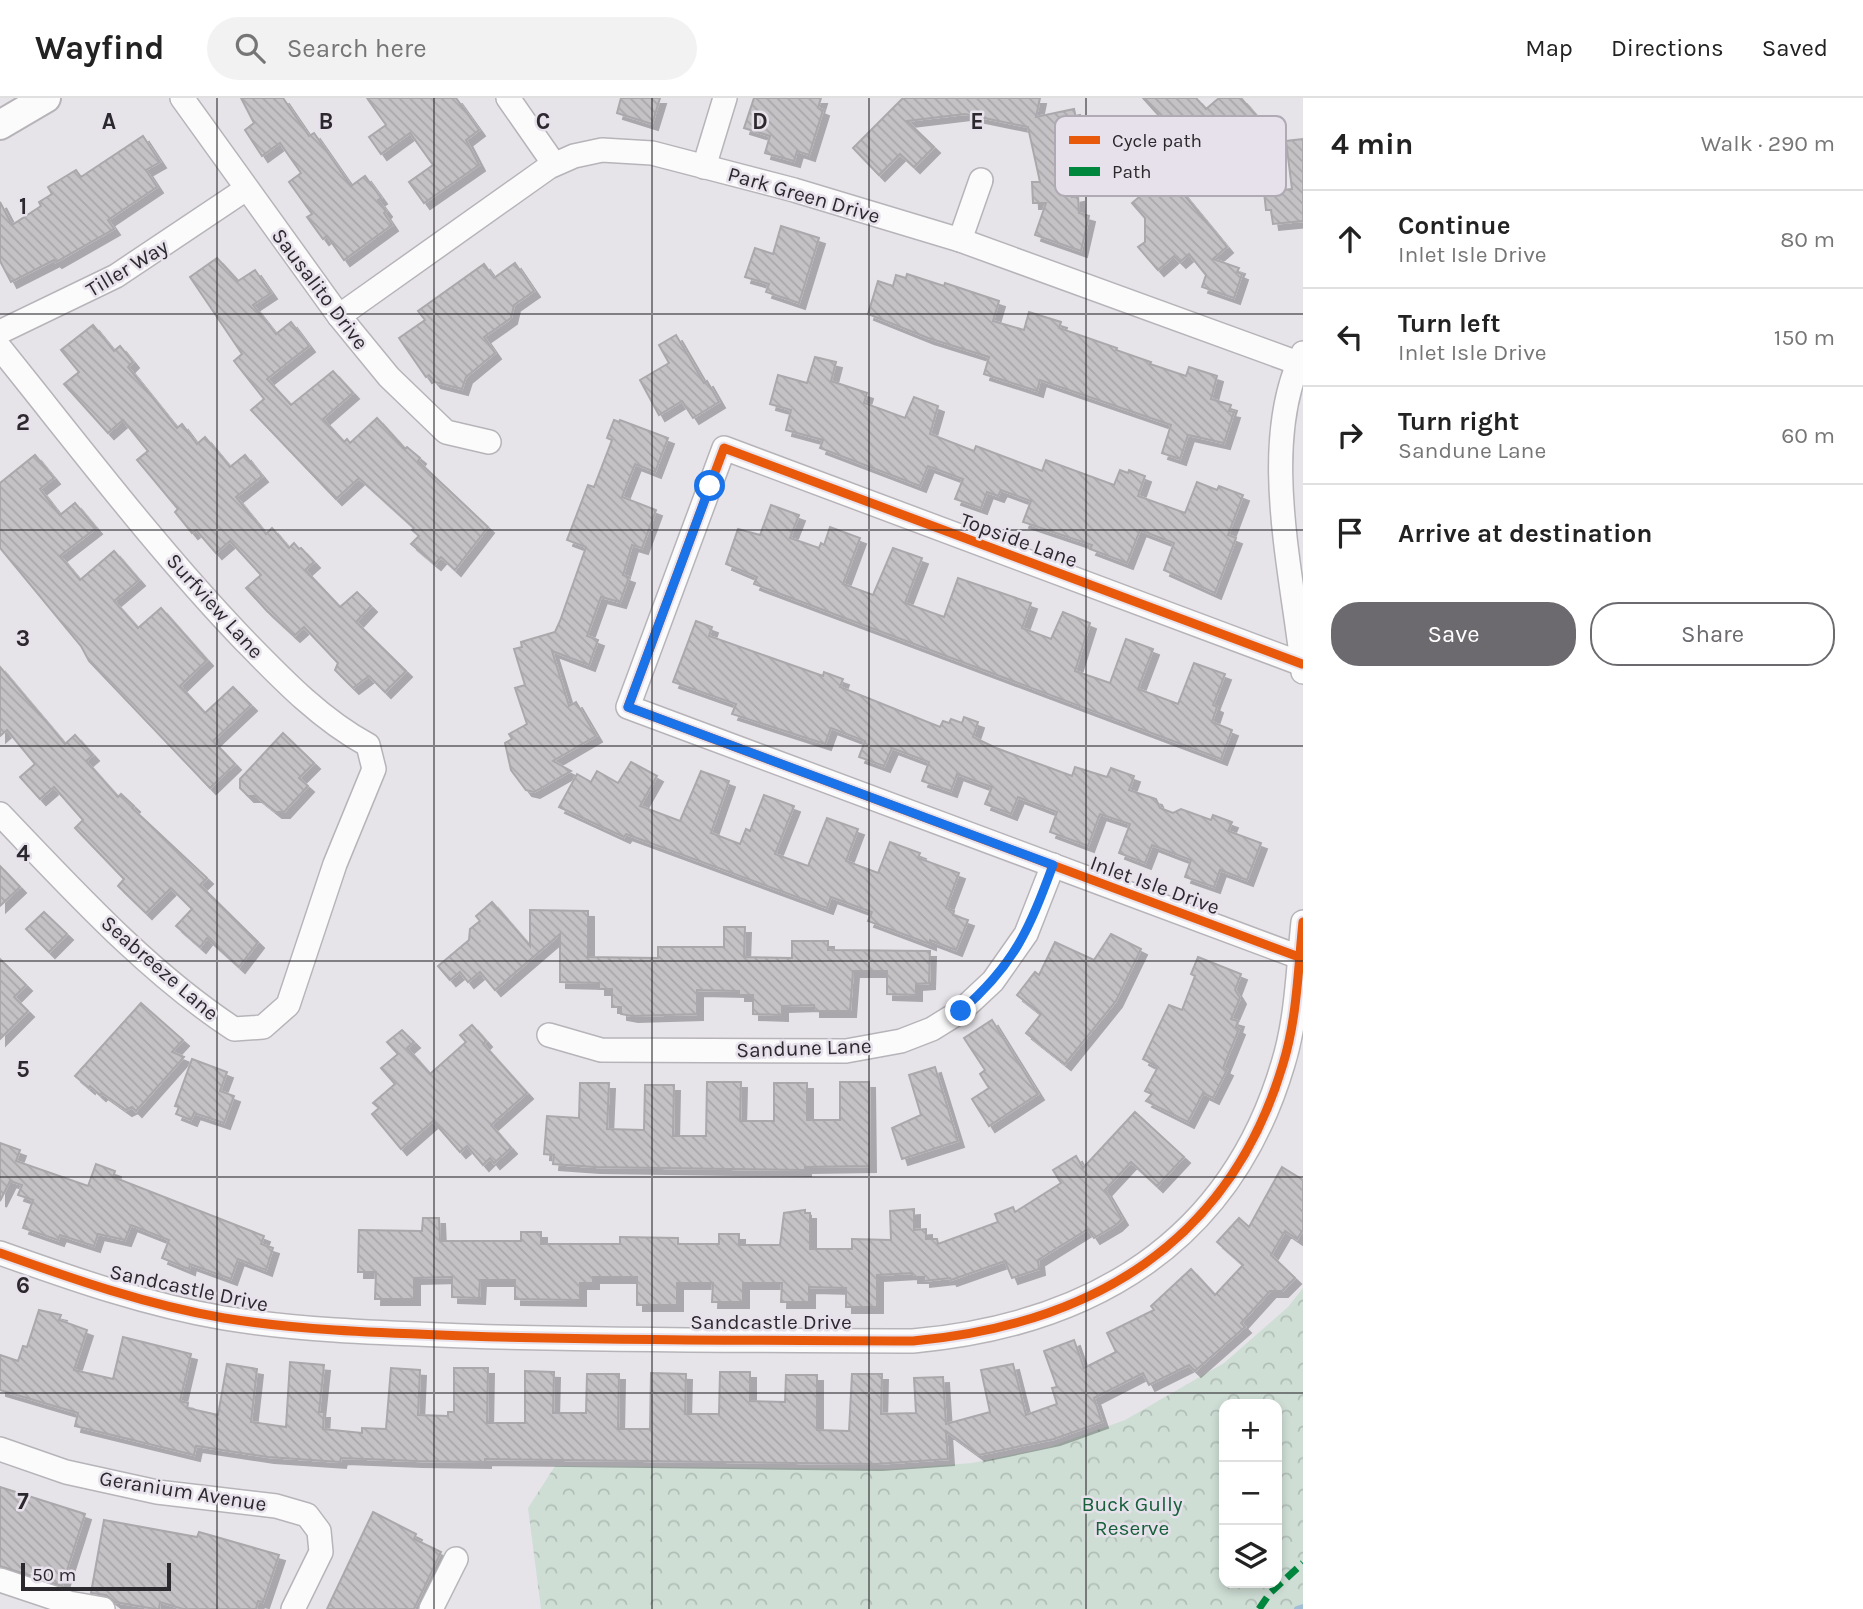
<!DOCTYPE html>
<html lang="en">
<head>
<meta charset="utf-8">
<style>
	:root { --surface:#fff; --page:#f2f2f2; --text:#222; --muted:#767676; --line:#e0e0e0; --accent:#6d6a6f }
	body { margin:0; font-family:Karla,sans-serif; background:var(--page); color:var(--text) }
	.controls { position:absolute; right:21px; bottom:21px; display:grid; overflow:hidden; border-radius:14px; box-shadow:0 4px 10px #0003 }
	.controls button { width:63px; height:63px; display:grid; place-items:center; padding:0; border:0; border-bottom:2px solid var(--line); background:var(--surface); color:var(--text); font:35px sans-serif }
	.scale { position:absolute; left:21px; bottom:18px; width:150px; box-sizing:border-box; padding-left:7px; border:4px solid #2b292e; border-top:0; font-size:19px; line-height:24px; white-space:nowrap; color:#2b292e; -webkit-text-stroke:5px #e7e1ec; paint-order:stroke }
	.stop { position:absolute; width:21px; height:21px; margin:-16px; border:5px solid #1a73e8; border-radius:50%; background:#fff }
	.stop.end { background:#1a73e8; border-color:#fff; box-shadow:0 2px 7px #0008 }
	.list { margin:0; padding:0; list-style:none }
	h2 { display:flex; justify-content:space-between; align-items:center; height:91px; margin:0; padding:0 28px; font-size:30px }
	h2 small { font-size:23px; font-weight:400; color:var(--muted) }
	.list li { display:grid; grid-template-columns:46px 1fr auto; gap:21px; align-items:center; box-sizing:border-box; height:98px; padding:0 28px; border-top:2px solid var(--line) }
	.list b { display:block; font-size:26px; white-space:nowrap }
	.list p { margin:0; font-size:23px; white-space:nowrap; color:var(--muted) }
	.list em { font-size:23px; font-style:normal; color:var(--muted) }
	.actions { display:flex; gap:14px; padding:21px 28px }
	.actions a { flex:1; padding:16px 0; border:2px solid var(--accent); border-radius:28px; text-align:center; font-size:24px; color:var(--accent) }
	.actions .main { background:var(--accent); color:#fff }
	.icon { flex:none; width:38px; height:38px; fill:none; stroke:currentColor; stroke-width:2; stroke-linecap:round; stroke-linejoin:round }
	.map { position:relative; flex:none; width:1303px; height:1511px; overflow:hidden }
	header { display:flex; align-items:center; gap:42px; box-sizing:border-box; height:98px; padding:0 35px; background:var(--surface); border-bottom:2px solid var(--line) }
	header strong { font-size:33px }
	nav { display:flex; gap:38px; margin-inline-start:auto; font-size:24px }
	.search { width:490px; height:63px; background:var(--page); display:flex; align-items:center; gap:18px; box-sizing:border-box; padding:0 24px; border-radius:38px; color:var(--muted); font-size:26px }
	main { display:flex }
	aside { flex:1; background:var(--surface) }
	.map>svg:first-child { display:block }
</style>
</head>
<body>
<header>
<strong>Wayfind</strong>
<div class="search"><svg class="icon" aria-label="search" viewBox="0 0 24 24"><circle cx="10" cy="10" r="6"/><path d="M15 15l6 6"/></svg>Search here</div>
<nav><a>Map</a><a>Directions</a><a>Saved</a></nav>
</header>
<main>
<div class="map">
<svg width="1303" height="1511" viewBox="0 0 1303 1511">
	<defs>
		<pattern id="park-crowns" width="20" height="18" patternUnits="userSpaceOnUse" patternTransform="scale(1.75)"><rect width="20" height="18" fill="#ceded5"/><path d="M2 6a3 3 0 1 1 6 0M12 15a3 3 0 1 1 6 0" fill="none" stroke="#b1beb7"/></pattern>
		<pattern id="building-back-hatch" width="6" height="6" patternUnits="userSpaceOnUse" patternTransform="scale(1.75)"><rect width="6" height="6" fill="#c5c2c6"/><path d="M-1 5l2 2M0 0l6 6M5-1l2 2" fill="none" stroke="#a9a7aa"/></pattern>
		<filter id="shadow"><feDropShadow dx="6" dy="6" stdDeviation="0" flood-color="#0004"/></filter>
	</defs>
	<rect width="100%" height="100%" fill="#e7e4e9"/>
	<path fill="url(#park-crowns)" fill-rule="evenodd" d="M 1303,1190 L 1303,1511 L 541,1511 L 528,1410 L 555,1368 L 892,1371 L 972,1365 L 1050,1349 L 1125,1322 L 1224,1265 L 1288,1209 ZM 1224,1306 L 1277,1306 L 1277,1485 L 1224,1485 Z"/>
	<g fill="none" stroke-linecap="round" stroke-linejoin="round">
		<polyline stroke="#a2bfd5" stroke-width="6" points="1297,1511 1303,1509"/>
	</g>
	<g fill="url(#building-back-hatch)" stroke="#aaa8ab" stroke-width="2" filter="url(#shadow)">
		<polygon points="241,0 283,0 309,38 314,35 351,88 365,78 381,100 378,102 386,113 384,115 392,127 344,162 327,138 323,141 307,119 312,116 289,84 301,75 280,45 262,58 245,32 254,25"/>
		<polygon points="367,0 456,0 479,32 466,42 479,67 424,105 409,84 433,67 410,35 381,56 369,39 386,27"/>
		<polygon points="621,0 660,0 652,26 617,15"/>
		<polygon points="754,0 821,0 818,10 823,12 809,57 797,53 794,63 765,55 770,38 744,30"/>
		<polygon points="903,0 1040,0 1036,19 1074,11 1086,66 1071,69 1072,99 1078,98 1079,115 1089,118 1081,153 1035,137 1046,105 1033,105 1032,84 1040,84 1028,29 965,16 907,23 934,49 914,69 900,56 879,77 853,50"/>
		<polygon points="1143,0 1196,0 1206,11 1219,0 1241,0 1259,21 1226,50 1259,46 1227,73 1211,55 1204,61 1175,29 1172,32"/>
		<polygon points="143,38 160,64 146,72 157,89 108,122 114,131 56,164 54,162 11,184 0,163 0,104 12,127 41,108 39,104 52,96 48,89 76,72 81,79"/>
		<polygon points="1303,41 1303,123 1273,126 1271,112 1266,112 1264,94 1292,91 1286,43"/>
		<polygon points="1163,71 1227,149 1213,161 1239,170 1237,174 1242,176 1234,200 1202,189 1206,177 1189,156 1180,164 1174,158 1158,172 1138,149 1145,144 1145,120 1132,105 1153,87 1149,82"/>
		<polygon points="781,128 819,140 799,205 766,194 769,186 745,179 755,150 773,156"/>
		<polygon points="217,160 238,183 255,172 271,195 253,207 276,236 291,224 309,248 267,281 291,307 333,273 353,295 323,321 344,344 347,341 350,345 377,320 405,351 407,349 420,360 418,363 488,429 455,472 441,459 435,466 411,446 419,438 412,432 414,430 359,380 336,401 251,312 264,301 234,263 242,256 190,179"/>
		<polygon points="515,165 534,193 514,207 511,220 484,239 495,255 466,279 462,291 435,284 429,277 426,279 399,240 425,222 418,213 484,166 494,180"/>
		<polygon points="907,176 944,188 945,185 999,203 993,223 1024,232 1029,214 1061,224 1059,230 1117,250 1116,252 1151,264 1150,266 1186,278 1189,269 1217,278 1211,301 1231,307 1229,313 1234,314 1224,345 1188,337 1180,361 1162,355 1171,327 1040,282 1037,293 984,276 989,259 928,240 868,216 878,183 893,188 896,177 906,180"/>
		<polygon points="93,227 114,253 120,248 133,264 128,269 177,330 182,326 197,346 205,339 230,369 245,357 262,378 236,399 266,436 272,430 289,450 294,445 299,451 301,450 314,464 305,472 340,509 357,494 371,508 356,524 406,573 385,594 369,578 353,590 335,572 338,565 304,529 294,538 267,513 246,490 261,477 230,443 216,455 196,432 192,435 175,414 178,411 137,362 148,353 123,322 108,335 64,286 79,274 61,252"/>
		<polygon points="676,237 704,285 707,283 719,304 693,320 682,303 659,317 640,282 669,265 659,247"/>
		<polygon points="815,259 836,264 831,283 867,295 864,305 905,320 914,299 938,308 930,336 974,353 976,348 1042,373 1046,362 1114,387 1120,372 1128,375 1129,372 1145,378 1138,398 1185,415 1197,384 1217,392 1219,388 1243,397 1228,437 1236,440 1215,495 1164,472 1174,445 1140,432 1127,465 1090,451 1092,447 1023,424 1031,403 1001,392 998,398 987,394 981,410 955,401 963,381 928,368 920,388 820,350 823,342 786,332 791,312 770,306 778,277 807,285"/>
		<polygon points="614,322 619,324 620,322 668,340 655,374 635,366 622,399 656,412 642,450 632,447 623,477 629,479 620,504 601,499 587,538 598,542 589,567 552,553 569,608 576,604 596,638 553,663 571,673 534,694 526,692 511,672 505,645 512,641 509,636 527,626 515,590 525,587 514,551 522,549 521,544 555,534 560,523 586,449 567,442 588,387 594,389 612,342 607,340"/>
		<polygon points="35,357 54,380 40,391 60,417 75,405 96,430 60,458 80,482 114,453 139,482 114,503 138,530 161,510 207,562 180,588 205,615 233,589 251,607 213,643 235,666 210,690 89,563 81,548 0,450 0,385"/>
		<polygon points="771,407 799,417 790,440 819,450 821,445 824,447 830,429 860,440 843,486 873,497 893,450 922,460 905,505 944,519 958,480 1031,505 1022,530 1051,541 1063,514 1090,525 1075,573 1110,585 1126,541 1153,551 1138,591 1178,606 1194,565 1225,576 1213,607 1217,609 1212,624 1232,632 1221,661 754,486 757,479 726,466 738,431 760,437"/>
		<polygon points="696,523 712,529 709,538 823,578 824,574 843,581 840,589 940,629 943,623 949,625 951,621 962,625 964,619 978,624 973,639 996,650 1072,678 1075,669 1107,679 1111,670 1134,678 1129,692 1156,701 1160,710 1173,715 1181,711 1211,722 1213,717 1232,724 1228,733 1261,745 1247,782 1220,772 1214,789 1185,779 1191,762 1152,747 1145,765 1119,755 1130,726 1100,716 1088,748 1050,734 1057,714 1018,699 1011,716 985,706 992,689 957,676 951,693 922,683 929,664 892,650 884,668 859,659 865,643 831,630 825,646 732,616 736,606 673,584"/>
		<polygon points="0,569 65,646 75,637 93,657 86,663 118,699 121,696 134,708 132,710 207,780 200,787 258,844 239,869 207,840 200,849 176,828 192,811 171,790 146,815 118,788 124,781 75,730 83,722 54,689 40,701 20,679 35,666 7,632 0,638"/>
		<polygon points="283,635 314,665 299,680 308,688 284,714 276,714 256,698 248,698 240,690 240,681"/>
		<polygon points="631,664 657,678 640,708 680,723 701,673 729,683 711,735 740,746 746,731 750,733 764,697 794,708 775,756 808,768 827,720 858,731 846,763 878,775 890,744 920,755 918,760 959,775 946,810 954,813 953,817 968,822 956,852 930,842 930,846 868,823 872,814 831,799 827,810 626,736 624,739 559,709 577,676 591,684 597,673 618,685"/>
		<polygon points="0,768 20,789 0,808"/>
		<polygon points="492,804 530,848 530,812 588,813 588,859 658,860 658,849 724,849 724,829 745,829 744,859 792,860 792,843 828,843 828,852 930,853 929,885 916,886 916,897 887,896 887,873 853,873 850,913 814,913 814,907 782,908 782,917 753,916 753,897 739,897 739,893 697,892 697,916 632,918 621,916 621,909 612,909 612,891 599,891 599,885 560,884 560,836 495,892 480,874 468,884 460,874 450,882 438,868 469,842 470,831 480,823 476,818"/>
		<polygon points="44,814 67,836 49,854 26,831"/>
		<polygon points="1111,836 1141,851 1116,903 1065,966 1026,935 1041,916 1017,897 1035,874 1039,877 1055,844 1094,862"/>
		<polygon points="1198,859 1241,876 1235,892 1240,900 1231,921 1238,923 1236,929 1239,931 1223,970 1227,972 1213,1000 1203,995 1188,1024 1146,1003 1152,996 1145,993 1158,969 1143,961 1169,907 1182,912 1195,878 1191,876"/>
		<polygon points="0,861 26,887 14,899 28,913 0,941"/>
		<polygon points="141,905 183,942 172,954 184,959 136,1013 132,1009 126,1012 102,995 100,997 90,988 89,990 75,978"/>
		<polygon points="992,922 1038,996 989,1028 972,1001 989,990 980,976 985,972 964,940"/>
		<polygon points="472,927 486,943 483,946 527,995 491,1027 511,1050 494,1065 490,1060 483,1067 467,1048 460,1054 433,1023 401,1051 372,1016 379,1010 373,1005 395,986 381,970 398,956 387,944 402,932 414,944 407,950 430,976 466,944 460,937"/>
		<polygon points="192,961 227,974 220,993 234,998 224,1025 194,1015 191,1022 176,1016 179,1009 175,1008"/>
		<polygon points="935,969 958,1043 902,1061 892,1030 921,1017 909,977"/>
		<polygon points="707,984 741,984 740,1023 774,1023 774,985 807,985 807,1022 840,1022 840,984 869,984 870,1068 805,1069 805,1072 594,1069 553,1066 554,1057 544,1056 547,1018 579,1020 580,985 609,985 607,1031 644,1032 645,987 674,987 673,1038 706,1038"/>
		<polygon points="1135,1014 1184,1059 1157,1088 1131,1064 1105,1092 1122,1121 1116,1127 1094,1140 1088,1131 1038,1162 1039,1171 1012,1180 1005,1163 951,1182 950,1180 924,1183 924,1179 912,1179 912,1175 877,1177 877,1209 846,1209 846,1190 809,1189 809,1204 781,1204 782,1185 743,1185 743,1204 712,1204 713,1185 677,1185 677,1207 637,1207 637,1179 593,1179 593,1185 580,1185 580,1202 515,1201 515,1182 480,1182 479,1200 452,1199 452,1179 414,1180 414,1201 375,1201 376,1174 358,1174 359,1132 422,1133 423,1120 439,1120 440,1143 521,1143 521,1134 541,1134 541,1146 620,1146 620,1139 678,1140 678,1146 719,1146 719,1136 739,1136 739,1147 780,1147 784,1115 805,1112 805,1115 810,1115 810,1151 852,1151 852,1141 891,1142 890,1113 914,1111 914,1132 926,1131 926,1141 937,1141 938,1146 998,1124 995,1116 1013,1109 1015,1114 1061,1085 1053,1072 1076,1058 1083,1070"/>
		<polygon points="0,1045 20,1052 16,1063 88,1088 96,1066 115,1073 113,1079 264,1138 261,1146 273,1150 266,1172 238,1161 231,1181 190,1166 189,1171 162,1160 169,1142 131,1127 125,1142 98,1136 94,1148 60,1137 58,1142 23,1130 33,1102 18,1097 22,1087 10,1083 0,1103"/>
		<polygon points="1282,1069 1303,1082 1303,1132 1297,1141 1285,1133 1271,1157 1295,1180 1282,1193 1270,1193 1241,1225 1245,1229 1195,1273 1189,1267 1149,1287 1143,1275 1094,1300 1102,1324 1054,1341 979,1357 946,1333 948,1361 876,1366 485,1361 485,1364 416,1363 341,1360 340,1364 268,1359 196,1348 194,1357 75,1328 78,1315 0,1292 0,1257 18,1263 23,1248 27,1249 39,1212 61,1217 59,1222 87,1232 74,1272 113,1281 123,1239 191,1256 180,1303 188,1305 187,1310 218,1317 227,1266 257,1271 251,1324 286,1329 290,1264 324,1267 319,1314 324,1314 323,1331 362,1335 362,1330 386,1331 391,1270 420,1272 418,1317 448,1318 448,1314 454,1314 454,1270 488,1270 487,1325 525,1325 525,1273 554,1274 553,1315 586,1315 587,1276 619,1276 618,1331 650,1331 651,1275 686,1276 685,1316 719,1316 720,1274 750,1274 750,1303 785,1304 786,1277 817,1277 817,1332 849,1333 852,1276 882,1276 881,1316 916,1315 914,1280 943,1279 946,1326 990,1314 981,1272 1013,1266 1026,1317 1057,1306 1052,1290 1057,1289 1044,1253 1074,1242 1084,1270 1116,1254 1107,1235 1154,1212 1151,1208 1191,1171 1215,1197 1243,1167 1217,1144 1239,1120 1249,1129"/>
		<polygon points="0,1389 85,1416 62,1488 0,1468"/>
		<polygon points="373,1414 416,1436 414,1441 441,1454 414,1511 327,1511"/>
		<polygon points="104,1422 197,1439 199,1434 279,1457 263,1504 258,1503 256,1511 183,1511 160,1504 159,1511 155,1511 115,1504 106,1497 91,1495"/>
	</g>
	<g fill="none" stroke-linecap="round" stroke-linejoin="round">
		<g stroke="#b7b4b9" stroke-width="26">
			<g id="minor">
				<polyline points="182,0 339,218 389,279 446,334 489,344"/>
				<polyline points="508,0 554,66"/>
				<polyline points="704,69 725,0"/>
				<polyline points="960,142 981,82"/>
				<polyline points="339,218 549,69 574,58 602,52 652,55 794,92 960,142 1298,265"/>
				<polyline points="0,234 116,178 246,91"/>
				<path d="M 0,250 C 79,348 156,450 243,541 C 281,580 320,621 368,647 L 374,671 L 335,766 L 288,907 L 263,929 L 234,931 C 146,873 73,792 0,716"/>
				<path d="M 1303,255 C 1258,346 1293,476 1303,574"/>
				<polyline points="1299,859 628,609 724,350 1302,566"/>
				<polyline points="549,937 601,952 846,953 901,943 932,931 961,913 993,883 1026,836 1053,767"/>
				<path d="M 0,1155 C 73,1181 147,1207 224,1220 C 304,1233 386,1235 467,1238 C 615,1243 764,1242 913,1243 C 1091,1227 1230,1145 1283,966 C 1297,921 1298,871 1303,824"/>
				<polyline points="0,1351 66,1374 157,1394 276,1408 307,1417 319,1433 321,1454 293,1511"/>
				<polyline points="0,1482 69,1505 103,1511"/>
				<polyline points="431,1511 456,1461"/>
			</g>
		</g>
		<g stroke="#b7b4b9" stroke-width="32">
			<polyline id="tertiary" points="0,27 46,0"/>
		</g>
		<use href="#minor" stroke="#fbfbfc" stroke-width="23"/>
		<use href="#tertiary" stroke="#fbfbfc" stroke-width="28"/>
		<polyline stroke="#00873e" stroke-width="7" stroke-dasharray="14 7" stroke-linecap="butt" points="1259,1511 1270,1495 1303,1465"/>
		<g stroke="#e7e1ec" stroke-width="13">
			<g id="cycleway">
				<polyline points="1299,859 628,609 724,350 1302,566"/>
				<path d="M 0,1155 C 73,1181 147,1207 224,1220 C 304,1233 386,1235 467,1238 C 615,1243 764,1242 913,1243 C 1091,1227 1230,1145 1283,966 C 1297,921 1298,871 1303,824"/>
			</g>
		</g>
		<use href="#cycleway" stroke="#e8590c" stroke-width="9"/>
	</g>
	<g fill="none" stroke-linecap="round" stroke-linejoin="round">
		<path stroke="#1a73e8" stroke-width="9" d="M 710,388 L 628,609 L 1053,767 C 1029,832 1014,867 961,913"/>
	</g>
	<path fill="none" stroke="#2b292e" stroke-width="2" stroke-opacity="0.55" d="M 217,0 L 217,1511M 434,0 L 434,1511M 652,0 L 652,1511M 869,0 L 869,1511M 1086,0 L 1086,1511M 0,216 L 1303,216M 0,432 L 1303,432M 0,648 L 1303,648M 0,863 L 1303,863M 0,1079 L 1303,1079M 0,1295 L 1303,1295"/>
	<g text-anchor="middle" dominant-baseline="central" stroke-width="5" stroke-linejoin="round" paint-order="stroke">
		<g font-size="21" fill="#2b292e" stroke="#e7e1ec">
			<text transform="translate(804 97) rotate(16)">Park Green Drive</text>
			<text transform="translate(127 170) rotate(-31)">Tiller Way</text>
			<text transform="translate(320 191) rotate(53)">Sausalito Drive</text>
			<text transform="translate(1019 442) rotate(20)">Topside Lane</text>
			<text transform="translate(215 508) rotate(48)">Surfview Lane</text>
			<text transform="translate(1155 787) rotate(20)">Inlet Isle Drive</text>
			<text transform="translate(160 870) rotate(41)">Seabreeze Lane</text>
			<text transform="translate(804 950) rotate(-2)">Sandune Lane</text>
			<text transform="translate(189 1190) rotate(12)">Sandcastle Drive</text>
			<text x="771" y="1224">Sandcastle Drive</text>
			<text transform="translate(183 1393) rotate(9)">Geranium Avenue</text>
		</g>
		<g font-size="21" fill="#18603c" stroke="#e7e1ec">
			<text x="1132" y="1406">Buck Gully<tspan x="1132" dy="24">Reserve</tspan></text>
		</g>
	</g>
	<rect x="1055" y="18" width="231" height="80" rx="10" fill="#e7e1ec" stroke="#afaab3" stroke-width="2"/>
	<rect x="1069" y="38" width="31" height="8" fill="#e8590c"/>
	<rect x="1069" y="69" width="31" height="9" fill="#00873e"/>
	<g font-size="19" fill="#2b292e">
		<text x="1112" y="49">Cycle path</text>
		<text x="1112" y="80">Path</text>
	</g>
	<g font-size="23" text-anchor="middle" font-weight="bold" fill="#2b292e" stroke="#e7e1ec" stroke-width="5" stroke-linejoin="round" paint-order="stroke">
		<text x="109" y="31">A</text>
		<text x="326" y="31">B</text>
		<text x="543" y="31">C</text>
		<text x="760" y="31">D</text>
		<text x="977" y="31">E</text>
		<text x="23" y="116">1</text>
		<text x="23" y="332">2</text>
		<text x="23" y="548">3</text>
		<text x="23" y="763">4</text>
		<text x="23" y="979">5</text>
		<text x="23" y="1195">6</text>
		<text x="23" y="1411">7</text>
	</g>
</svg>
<div class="controls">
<button>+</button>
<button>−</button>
<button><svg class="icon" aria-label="layers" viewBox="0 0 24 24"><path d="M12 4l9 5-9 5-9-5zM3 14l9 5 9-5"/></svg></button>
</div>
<div class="scale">50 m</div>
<div class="stop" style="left:710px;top:388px"></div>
<div class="stop end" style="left:961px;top:913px"></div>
</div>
<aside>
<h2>4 min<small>Walk · 290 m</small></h2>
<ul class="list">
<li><svg class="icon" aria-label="ahead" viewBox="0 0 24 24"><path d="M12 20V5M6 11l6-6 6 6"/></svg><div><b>Continue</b><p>Inlet Isle Drive</p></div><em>80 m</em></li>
<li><svg class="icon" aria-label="left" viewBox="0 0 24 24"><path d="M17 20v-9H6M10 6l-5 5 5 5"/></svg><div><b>Turn left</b><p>Inlet Isle Drive</p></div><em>150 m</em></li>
<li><svg class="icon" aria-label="right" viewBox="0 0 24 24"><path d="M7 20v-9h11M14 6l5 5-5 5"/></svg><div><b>Turn right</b><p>Sandune Lane</p></div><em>60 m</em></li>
<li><svg class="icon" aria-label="arrive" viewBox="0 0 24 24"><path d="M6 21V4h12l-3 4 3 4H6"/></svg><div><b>Arrive at destination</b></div></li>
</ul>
<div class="actions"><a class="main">Save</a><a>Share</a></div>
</aside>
</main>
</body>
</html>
